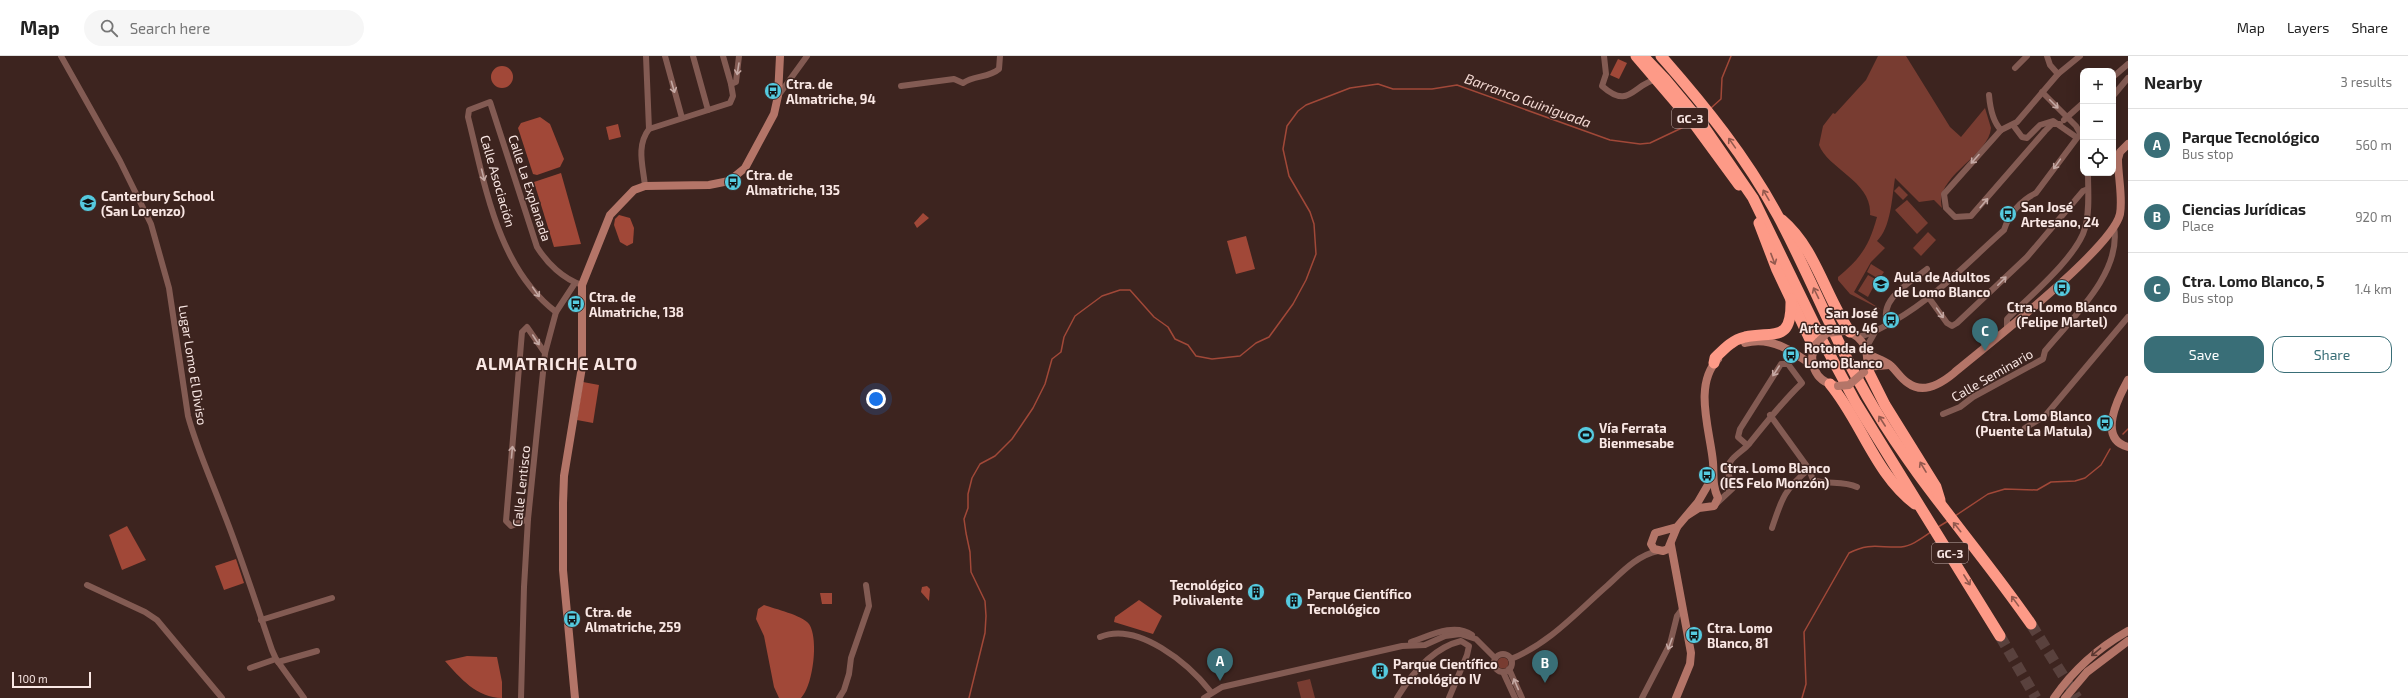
<!DOCTYPE html>
<html lang="en">
<head>
<meta charset="utf-8">
<style>
	:root { --surface:#fff; --page:#f6f6f6; --text:#222; --muted:#767676; --line:#e0e0e0; --accent:#396e77 }
	body { margin:0; font-family:"Exo 2",sans-serif; background:var(--page); color:var(--text) }
	.controls { position:absolute; right:12px; top:12px; display:grid; overflow:hidden; border-radius:8px; box-shadow:0 4px 16px #0002 }
	.controls button { width:36px; height:36px; display:grid; place-items:center; padding:0; border:0; border-bottom:1px solid var(--line); background:var(--surface); color:var(--text); font:20px sans-serif }
	.scale { position:absolute; left:12px; bottom:10px; width:79px; box-sizing:border-box; padding-left:4px; border:2px solid #f9e7e4; border-top:0; font-size:11px; line-height:14px; white-space:nowrap; color:#f9e7e4; -webkit-text-stroke:3px #3d241f; paint-order:stroke }
	.you { position:absolute; left:876px; top:343px; width:14px; height:14px; margin:-10px; border:3px solid #fff; border-radius:50%; background:#1a73e8; box-shadow:0 0 0 6px #1a73e833 }
	.badge { display:grid; place-items:center; width:26px; height:26px; border-radius:50%; background:var(--accent); color:#fff; font-size:13px; font-weight:700 }
	.pin { position:absolute; translate:-50% -33px; filter:drop-shadow(0 1px 2px #0008) }
	.pin::after { content:''; position:absolute; top:21px; width:14px; height:12px; background:inherit; clip-path:polygon(0 0,100% 0,50% 100%) }
	.list { margin:0; padding:0; list-style:none }
	h2 { display:flex; justify-content:space-between; align-items:center; height:52px; margin:0; padding:0 16px; font-size:17px }
	h2 small { font-size:13px; font-weight:400; color:var(--muted) }
	.list li { display:grid; grid-template-columns:26px 1fr auto; gap:12px; align-items:center; box-sizing:border-box; height:72px; padding:0 16px; border-top:1px solid var(--line) }
	.list b { display:block; font-size:15px; white-space:nowrap }
	.list p { margin:0; font-size:13px; white-space:nowrap; color:var(--muted) }
	.list em { font-size:13px; font-style:normal; color:var(--muted) }
	.actions { display:flex; gap:8px; padding:12px 16px }
	.actions a { flex:1; padding:9px 0; border:1px solid var(--accent); border-radius:12px; text-align:center; font-size:14px; color:var(--accent) }
	.actions .main { background:var(--accent); color:#fff }
	.icon { flex:none; width:22px; height:22px; fill:none; stroke:currentColor; stroke-width:2; stroke-linecap:round; stroke-linejoin:round }
	.map { position:relative; flex:none; width:2128px; height:642px; overflow:hidden }
	header { display:flex; align-items:center; gap:24px; box-sizing:border-box; height:56px; padding:0 20px; background:var(--surface); border-bottom:1px solid var(--line) }
	header strong { font-size:19px }
	nav { display:flex; gap:22px; margin-inline-start:auto; font-size:14px }
	.search { width:280px; height:36px; background:var(--page); display:flex; align-items:center; gap:10px; box-sizing:border-box; padding:0 14px; border-radius:22px; color:var(--muted); font-size:15px }
	main { display:flex }
	aside { flex:1; background:var(--surface) }
	.map>svg:first-child { display:block }
</style>
</head>
<body>
<header>
<strong>Map</strong>
<div class="search"><svg class="icon" aria-label="search" viewBox="0 0 24 24"><circle cx="10" cy="10" r="6"/><path d="M15 15l6 6"/></svg>Search here</div>
<nav><a>Map</a><a>Layers</a><a>Share</a></nav>
</header>
<main>
<div class="map">
<svg width="2128" height="642" viewBox="0 0 2128 642">
	<rect width="100%" height="100%" fill="#3d241f"/>
	<g fill="#783c31">
		<path d="M 1878,0 L 1906,0 L 1950,71 L 1961,81 L 1985,52 L 1991,72 C 1989,100 1933,121 1942,152 L 1934,144 L 1919,146 L 1895,122 C 1892,141 1891,172 1877,185 L 1885,192 L 1871,206 L 1854,236 L 1882,254 L 1850,238 L 1838,224 L 1838,221 C 1861,202 1869,190 1877,161 L 1870,159 C 1873,126 1828,113 1819,89 L 1823,70 L 1833,57 L 1835,58 L 1866,24 Z"/>
		<polygon points="1899,130 1908,139 1903,144 1894,135"/>
		<polygon points="1907,144 1928,167 1917,178 1895,154"/>
		<polygon points="1928,176 1936,184 1921,200 1913,192"/>
		<polygon points="1871,208 1884,216 1879,223 1867,216"/>
		<polygon points="1868,219 1877,224 1868,241 1858,235"/>
		<circle cx="1503" cy="607" r="5.5"/>
		<polygon points="1310,623 1315,642 1301,642 1297,626"/>
	</g>
	<g fill="#a14838">
		<polygon points="1618,3 1627,7 1619,23 1610,19"/>
		<circle cx="502" cy="21" r="11"/>
		<polygon points="540,61 550,68 564,103 560,111 537,119 533,118 518,72 521,67"/>
		<polygon points="618,68 621,81 609,84 606,71"/>
		<polygon points="561,117 581,188 554,191 534,126"/>
		<polygon points="923,157 929,162 917,172 914,167"/>
		<polygon points="619,159 630,162 634,172 633,187 627,190 620,186 614,169 615,163"/>
		<polygon points="1246,180 1255,213 1236,218 1227,185"/>
		<polygon points="583,326 599,329 593,367 577,364"/>
		<polygon points="127,470 146,504 122,514 109,479"/>
		<polygon points="236,503 244,527 224,534 215,510"/>
		<polygon points="927,530 930,533 929,545 921,536 922,531"/>
		<polygon points="820,537 832,537 832,548 822,548"/>
		<polygon points="1139,544 1162,560 1153,578 1114,566 1115,561"/>
		<path d="M 764,549 C 775,553 802,559 809,568 C 819,582 813,630 801,642 L 779,642 L 774,631 L 764,580 L 756,563 L 758,553 Z"/>
		<path d="M 467,600 L 497,601 L 502,626 L 502,642 C 477,642 460,622 445,605 Z"/>
	</g>
	<g fill="none" stroke-linecap="round" stroke-linejoin="round">
		<g stroke="#a14838" stroke-width="1.5">
			<polyline points="1711,52 1721,43 1722,22 1731,0"/>
			<polyline points="2123,378 2128,373"/>
			<polyline points="1955,460 1988,438 2005,433 2037,434 2051,426 2075,425 2085,422 2101,409 2110,393"/>
			<polyline points="1938,471 1948,465"/>
			<polyline points="969,642 985,577 986,560 985,545 971,516 970,496 966,477 964,463 968,452 968,438 972,422 980,408 995,400 1012,383 1033,352 1045,328 1052,303 1061,296 1064,281 1075,260 1102,240 1120,234 1130,234 1154,261 1168,271 1175,283 1188,289 1196,300 1212,303 1240,300 1256,287 1269,281 1293,248 1306,224 1316,198 1314,168 1310,156 1289,120 1283,93 1287,70 1298,55 1306,49 1350,32 1378,28 1393,33 1432,33 1457,29 1610,84 1640,88 1650,87 1688,69"/>
			<path d="M 1802,642 L 1806,628 L 1804,576 L 1849,497 C 1870,486 1880,492 1901,491 C 1912,490 1922,482 1931,476"/>
		</g>
		<g stroke="#59413d" stroke-width="11" stroke-dasharray="11 5.5" stroke-linecap="butt">
			<polyline points="2031,568 2077,642"/>
			<polyline points="2000,580 2036,642"/>
		</g>
		<g stroke="#835b53" stroke-width="6">
			<path d="M 61,0 L 120,105 L 151,168 L 169,232 L 188,360 C 197,393 211,423 223,455 C 241,500 256,547 272,594 L 276,603 L 304,642"/>
			<polyline points="646,0 649,73"/>
			<polyline points="665,0 682,62"/>
			<polyline points="693,0 708,54"/>
			<polyline points="723,0 731,28 736,26 739,0"/>
			<path d="M 1604,0 L 1606,18 L 1602,30 C 1630,55 1633,27 1658,23"/>
			<polyline points="2047,0 2050,9 2058,18"/>
			<polyline points="2015,12 2027,0"/>
			<polyline points="2113,21 2128,8"/>
			<path d="M 901,30 L 954,23 L 963,27 C 974,19 989,22 999,13 L 1000,0"/>
			<polyline points="2042,36 2076,70 2083,82"/>
			<path d="M 1989,39 C 1990,51 1992,65 2001,74"/>
			<polyline points="778,40 807,0"/>
			<polyline points="2113,40 2128,22"/>
			<polyline points="2064,64 2083,47"/>
			<polyline points="2013,69 2022,81 2027,82 2040,69 2053,65 2076,81"/>
			<polyline points="2001,74 1944,138 1946,152 1955,161 1971,160 2045,75 2052,68 2060,68"/>
			<polyline points="2001,74 2017,66 2058,18 2080,0"/>
			<path d="M 645,130 C 643,110 636,90 649,73 L 730,47 L 733,40 L 731,28"/>
			<polyline points="1929,242 1947,267 1952,270 1957,267 2027,201 2083,135 2088,133"/>
			<path d="M 556,256 C 497,211 485,128 468,61 L 469,54 L 490,46 L 537,191 C 547,207 563,223 582,229"/>
			<path d="M 1888,268 C 1877,244 1911,226 1927,213"/>
			<path d="M 2007,273 L 2007,263 C 2028,242 2078,200 2085,172 C 2090,155 2088,135 2088,117"/>
			<path d="M 1858,281 C 1872,278 1881,272 1894,265 C 1936,241 1968,206 2004,174 C 2009,158 2021,144 2036,137 L 2083,74"/>
			<polyline points="1866,292 1875,276"/>
			<path d="M 1943,358 L 1960,351 L 1973,341 L 2043,303 L 2045,295 C 2072,262 2122,217 2114,171"/>
			<path d="M 1770,359 L 1809,413 L 1813,424 C 1828,429 1843,424 1857,431"/>
			<polyline points="2025,372 2045,360 2128,261"/>
			<path d="M 1717,447 L 1733,432 L 1727,413 C 1729,402 1742,396 1749,388 C 1766,367 1782,346 1802,327 L 1788,308 L 1781,308 L 1740,373 L 1738,381 L 1747,389"/>
			<polyline points="528,463 511,470 506,465 522,276 527,271 545,297"/>
			<path d="M 1772,472 C 1782,442 1784,434 1809,413"/>
			<polyline points="87,529 145,556 157,564 222,642"/>
			<polyline points="261,564 332,542"/>
			<path d="M 1100,581 C 1138,565 1189,608 1211,636"/>
			<path d="M 1411,586 C 1429,580 1454,566 1472,579"/>
			<circle cx="1503" cy="607" r="9"/>
			<path d="M 1511,603 C 1550,587 1577,556 1608,529 C 1623,515 1638,499 1658,495"/>
			<polyline points="278,606 317,595"/>
			<polyline points="250,612 276,603"/>
			<polyline points="1509,613 1522,642"/>
			<polyline points="1503,616 1515,642"/>
			<polyline points="521,642 524,531 528,463 545,297 556,256 575,227"/>
			<polyline points="839,642 844,634 849,618 851,602 869,550 866,529"/>
			<polyline points="1204,642 1222,631 1402,590 1425,589 1445,580 1460,578 1476,583 1495,602"/>
			<path d="M 1397,642 C 1412,617 1432,592 1461,585 L 1469,590 L 1467,599 L 1449,642"/>
			<polyline points="1642,642 1670,588 1677,560 1683,552"/>
		</g>
		<g stroke="#b47568" stroke-width="8">
			<path d="M 1845,275 C 1864,280 1872,298 1864,316"/>
			<path d="M 1745,287 C 1771,280 1793,295 1813,310"/>
			<path d="M 1816,288 C 1807,305 1815,325 1834,329"/>
			<path d="M 1868,298 C 1875,302 1884,304 1890,309 C 1897,315 1901,323 1908,327 C 1924,339 1942,327 1954,317 C 1986,290 2112,193 2120,158 C 2123,141 2118,121 2118,103 L 2120,96 L 2128,88"/>
			<polyline points="1866,311 1889,309"/>
			<path d="M 2128,324 C 2118,342 2097,383 2128,391"/>
			<path d="M 1688,459 L 1699,452 L 1714,450 L 1718,442 C 1712,429 1714,419 1713,406 C 1710,374 1693,329 1718,303"/>
			<polyline points="1677,471 1655,477 1651,488 1654,493 1663,495 1668,493 1677,471 1698,446 1712,422"/>
			<polyline points="1671,489 1691,597 1690,608 1676,642"/>
			<polyline points="575,642 563,514 563,447 564,420 582,311 582,229 610,159 634,134 645,130 709,129 729,125 745,112 774,58 778,40 780,0"/>
			<path d="M 2054,642 C 2074,613 2098,592 2128,575"/>
			<polyline points="2065,642 2087,616 2128,585"/>
		</g>
		<g stroke="#fd9a87" stroke-width="11">
			<polyline points="1643,0 1665,23 1700,65 1753,142 1822,284 1856,347 2000,580"/>
			<path d="M 1661,0 C 1705,50 1746,101 1778,160 C 1812,223 1837,291 1874,352 C 1920,429 1980,494 2031,568"/>
			<path d="M 1782,164 C 1816,193 1825,240 1850,276"/>
			<polyline points="1759,167 1777,214 1814,292"/>
			<path d="M 1714,307 L 1715,302 C 1724,293 1732,284 1745,281 C 1776,275 1792,287 1791,243"/>
			<polyline points="1866,311 1885,349 1936,431 1940,444"/>
			<path d="M 1830,328 C 1861,365 1875,418 1915,448"/>
		</g>
		<g stroke="#b47568" stroke-width="8">
			<polyline points="1816,288 1827,277 1844,275"/>
			<polyline points="1838,330 1849,329 1864,316"/>
		</g>
		<polyline stroke="#fd9a87" stroke-width="11" points="1636,0 1695,69 1739,129"/>
	</g>
	<defs><path id="oneway-shaft" d="M-6 0H5M1.5-3L5.5 0L1.5 3" fill="none" stroke-width="1.6" stroke-linecap="round" stroke-linejoin="round"/></defs>
	<g stroke="#c4a8a3">
		<use href="#oneway-shaft" transform="translate(738 13) rotate(99)"/>
		<use href="#oneway-shaft" transform="translate(673 31) rotate(74)"/>
		<use href="#oneway-shaft" transform="translate(2054 48) rotate(45)"/>
		<use href="#oneway-shaft" transform="translate(1975 103) rotate(132)"/>
		<use href="#oneway-shaft" transform="translate(2057 108) rotate(125)"/>
		<use href="#oneway-shaft" transform="translate(483 119) rotate(76)"/>
		<use href="#oneway-shaft" transform="translate(1984 147) rotate(-50)"/>
		<use href="#oneway-shaft" transform="translate(2002 225) rotate(-45)"/>
		<use href="#oneway-shaft" transform="translate(536 236) rotate(55)"/>
		<use href="#oneway-shaft" transform="translate(1940 257) rotate(55)"/>
		<use href="#oneway-shaft" transform="translate(536 284) rotate(57)"/>
		<use href="#oneway-shaft" transform="translate(1776 315) rotate(123)"/>
		<use href="#oneway-shaft" transform="translate(512 396) rotate(-85)"/>
		<use href="#oneway-shaft" transform="translate(1670 588) rotate(110)"/>
		<use href="#oneway-shaft" transform="translate(1516 628) rotate(-113)"/>
	</g>
	<g stroke="#93594e">
		<use href="#oneway-shaft" transform="translate(1732 87) rotate(-125)"/>
		<use href="#oneway-shaft" transform="translate(1766 139) rotate(-120)"/>
		<use href="#oneway-shaft" transform="translate(1773 203) rotate(69)"/>
		<use href="#oneway-shaft" transform="translate(1816 237) rotate(-116)"/>
		<use href="#oneway-shaft" transform="translate(1882 365) rotate(-123)"/>
		<use href="#oneway-shaft" transform="translate(1923 411) rotate(-121)"/>
		<use href="#oneway-shaft" transform="translate(1957 471) rotate(-129)"/>
		<use href="#oneway-shaft" transform="translate(1967 524) rotate(58)"/>
		<use href="#oneway-shaft" transform="translate(2015 545) rotate(-126)"/>
	</g>
	<use stroke="#5b3831" href="#oneway-shaft" transform="translate(2096 596) rotate(140)"/>
	<defs>
		<g id="bus-disc" transform="scale(0.9)"><circle r="9.5" fill="#55cadf" stroke="#3d241f"/><path d="M-5-6H5V4H4V6H2V4H-2V6H-4V4H-5ZM-3.5-4V0h7V-4ZM-3.5 1.2v1.5H-2V1.2ZM2 1.2v1.5H3.5V1.2Z" fill="#111"/></g>
		<g id="school-disc" transform="scale(0.9)"><circle r="9.5" fill="#55cadf" stroke="#3d241f"/><path d="M0-5L7-2L0 1L-7-2ZM-4 1L0 2.5L4 1V4Q0 6-4 4Z" fill="#111"/></g>
		<g id="stadium-disc" transform="scale(0.9)"><circle r="9.5" fill="#55cadf" stroke="#3d241f"/><path d="M0-5a6.5 5 0 1 0 0 10a6.5 5 0 1 0 0-10ZM-3.5-1.8h7v3.6h-7Z" fill="#111"/></g>
		<g id="building-disc" transform="scale(0.9)"><circle r="9.5" fill="#55cadf" stroke="#3d241f"/><path d="M-4-6H4V6H1V3H-1V6H-4ZM-2.5-4.3h1.7v1.8h-1.7ZM.8-4.3h1.7v1.8H.8ZM-2.5-1h1.7V.8h-1.7ZM.8-1h1.7V.8H.8Z" fill="#111"/></g>
	</defs>
	<g fill-rule="evenodd">
		<use href="#bus-disc" x="773" y="35"/>
		<use href="#bus-disc" x="733" y="126"/>
		<use href="#school-disc" x="88" y="147"/>
		<use href="#bus-disc" x="2008" y="158"/>
		<use href="#school-disc" x="1881" y="228"/>
		<use href="#bus-disc" x="2062" y="232"/>
		<use href="#bus-disc" x="576" y="248"/>
		<use href="#bus-disc" x="1891" y="264"/>
		<use href="#bus-disc" x="1791" y="299"/>
		<use href="#bus-disc" x="2105" y="367"/>
		<use href="#stadium-disc" x="1586" y="379"/>
		<use href="#bus-disc" x="1707" y="419"/>
		<use href="#building-disc" x="1256" y="536"/>
		<use href="#building-disc" x="1294" y="545"/>
		<use href="#bus-disc" x="572" y="563"/>
		<use href="#bus-disc" x="1694" y="579"/>
		<use href="#building-disc" x="1380" y="615"/>
	</g>
	<g text-anchor="middle" dominant-baseline="central" stroke-width="3" stroke-linejoin="round" paint-order="stroke">
		<g fill="#3d241f" stroke="#c1aca9" stroke-width="1">
			<rect x="1672" y="52" width="36" height="20" rx="3"/>
			<rect x="1932" y="487" width="36" height="20" rx="3"/>
		</g>
		<g font-size="12" font-weight="bold" fill="#f9e7e4">
			<text x="1690" y="62">GC-3</text>
			<text x="1950" y="497">GC-3</text>
		</g>
		<g font-size="13" font-weight="bold" fill="#f9e7e4" stroke="#3d241f" text-anchor="start">
			<text x="786" y="28">Ctra. de<tspan x="786" dy="15">Almatriche, 94</tspan></text>
			<text x="746" y="119">Ctra. de<tspan x="746" dy="15">Almatriche, 135</tspan></text>
			<text x="101" y="140">Canterbury School<tspan x="101" dy="15">(San Lorenzo)</tspan></text>
			<text x="2021" y="151">San José<tspan x="2021" dy="15">Artesano, 24</tspan></text>
			<text x="1894" y="221">Aula de Adultos<tspan x="1894" dy="15">de Lomo Blanco</tspan></text>
			<text x="589" y="241">Ctra. de<tspan x="589" dy="15">Almatriche, 138</tspan></text>
			<text x="2062" y="251" text-anchor="middle">Ctra. Lomo Blanco<tspan x="2062" dy="15">(Felipe Martel)</tspan></text>
			<text x="1878" y="257" text-anchor="end">San José<tspan x="1878" dy="15">Artesano, 46</tspan></text>
			<text x="1804" y="292">Rotonda de<tspan x="1804" dy="15">Lomo Blanco</tspan></text>
			<text x="2092" y="360" text-anchor="end">Ctra. Lomo Blanco<tspan x="2092" dy="15">(Puente La Matula)</tspan></text>
			<text x="1599" y="372">Vía Ferrata<tspan x="1599" dy="15">Bienmesabe</tspan></text>
			<text x="1720" y="412">Ctra. Lomo Blanco<tspan x="1720" dy="15">(IES Felo Monzón)</tspan></text>
			<text x="1243" y="529" text-anchor="end">Tecnológico<tspan x="1243" dy="15">Polivalente</tspan></text>
			<text x="1307" y="538">Parque Científico<tspan x="1307" dy="15">Tecnológico</tspan></text>
			<text x="585" y="556">Ctra. de<tspan x="585" dy="15">Almatriche, 259</tspan></text>
			<text x="1707" y="572">Ctra. Lomo<tspan x="1707" dy="15">Blanco, 81</tspan></text>
			<text x="1393" y="608">Parque Científico<tspan x="1393" dy="15">Tecnológico IV</tspan></text>
		</g>
		<g font-size="13" fill="#f9e7e4" stroke="#3d241f">
			<text transform="translate(498 125) rotate(74)">Calle Asociación</text>
			<text transform="translate(530 132) rotate(72)">Calle La Explanada</text>
			<text transform="translate(193 309) rotate(81)">Lugar Lomo El Diviso</text>
			<text transform="translate(1992 319) rotate(-30)">Calle Seminario</text>
			<text transform="translate(521 430) rotate(-84)">Calle Lentisco</text>
		</g>
		<g font-size="14" font-style="italic" fill="#f5dbd5" stroke="#3d241f">
			<text transform="translate(1528 44) rotate(20)">Barranco Guiniguada</text>
		</g>
		<g font-size="17" font-weight="bold" letter-spacing="1" fill="#f9e7e4" stroke="#3d241f">
			<text x="557" y="307">ALMATRICHE ALTO</text>
		</g>
	</g>
</svg>
<div class="controls">
<button>+</button>
<button>−</button>
<button><svg class="icon" aria-label="locate" viewBox="0 0 24 24"><circle cx="12" cy="12" r="6"/><path d="M12 2v4M12 18v4M2 12h4M18 12h4"/></svg></button>
</div>
<div class="scale">100 m</div>
<div class="you"></div>
<div class="pin badge" style="left:1220px;top:625px">A</div>
<div class="pin badge" style="left:1545px;top:627px">B</div>
<div class="pin badge" style="left:1985px;top:295px">C</div>
</div>
<aside>
<h2>Nearby<small>3 results</small></h2>
<ul class="list">
<li><span class="badge">A</span><div><b>Parque Tecnológico</b><p>Bus stop</p></div><em>560 m</em></li>
<li><span class="badge">B</span><div><b>Ciencias Jurídicas</b><p>Place</p></div><em>920 m</em></li>
<li><span class="badge">C</span><div><b>Ctra. Lomo Blanco, 5</b><p>Bus stop</p></div><em>1.4 km</em></li>
</ul>
<div class="actions"><a class="main">Save</a><a>Share</a></div>
</aside>
</main>
</body>
</html>
